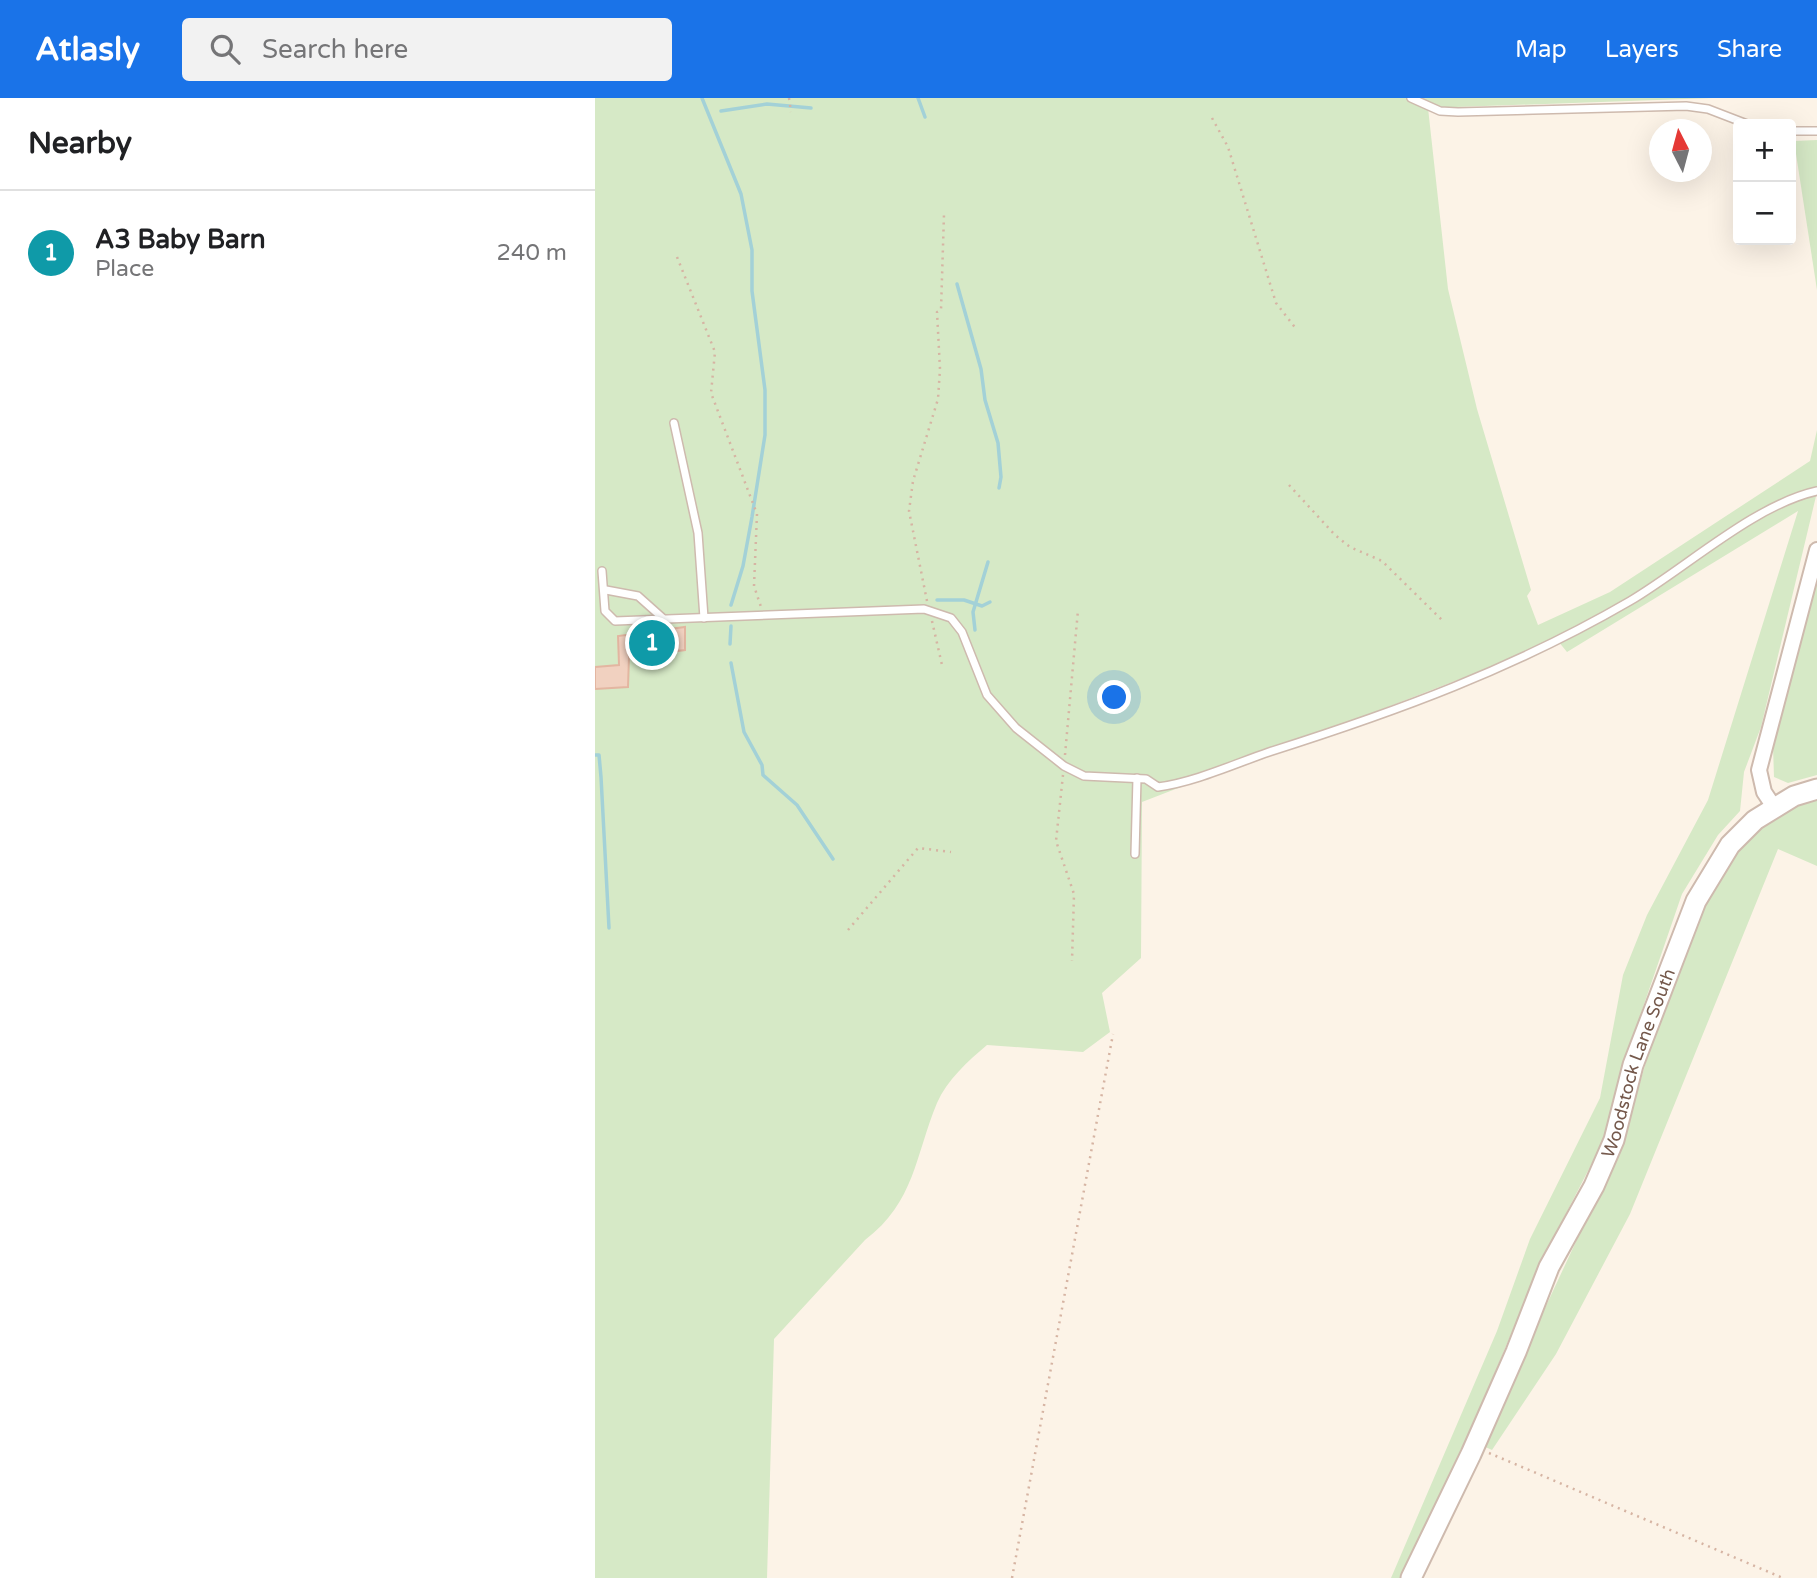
<!DOCTYPE html>
<html lang="en">
<head>
<meta charset="utf-8">
<style>
	:root { --surface:#fff; --page:#f2f2f2; --text:#202124; --muted:#757577; --line:#e0e0e0; --accent:#1a73e8 }
	body { margin:0; font-family:"Varela Round",sans-serif; background:var(--page); color:var(--text) }
	.controls { position:absolute; right:21px; top:21px; display:grid; overflow:hidden; border-radius:7px; box-shadow:0 7px 28px #0002 }
	.controls button { width:63px; height:63px; display:grid; place-items:center; padding:0; border:0; border-bottom:2px solid var(--line); background:var(--surface); color:var(--text); font:35px sans-serif }
	.compass { position:absolute; left:1054px; top:21px; width:63px; height:63px; border-radius:50%; background:var(--surface); box-shadow:0 7px 28px #0002; rotate:354deg }
	.you { position:absolute; left:520px; top:600px; width:24px; height:24px; margin:-18px; border:5px solid #fff; border-radius:50%; background:#1a73e8; box-shadow:0 0 0 10px #1a73e833 }
	.badge { display:grid; place-items:center; width:46px; height:46px; border-radius:50%; background:var(--accent); color:#fff; font-size:23px; font-weight:700 }
	.pin { position:absolute; translate:-50% -50%; border:4px solid #fff; box-shadow:0 2px 7px #0006 }
	.list { margin:0; padding:0; list-style:none }
	h2 { display:flex; justify-content:space-between; align-items:center; height:91px; margin:0; padding:0 28px; font-size:30px }
	h2 small { font-size:23px; font-weight:400; color:var(--muted) }
	.list li { display:grid; grid-template-columns:46px 1fr auto; gap:21px; align-items:center; box-sizing:border-box; height:126px; padding:0 28px; border-top:2px solid var(--line) }
	.list b { display:block; font-size:26px; white-space:nowrap }
	.list p { margin:0; font-size:23px; white-space:nowrap; color:var(--muted) }
	.list em { font-size:23px; font-style:normal; color:var(--muted) }
	.icon { flex:none; width:38px; height:38px; fill:none; stroke:currentColor; stroke-width:2; stroke-linecap:round; stroke-linejoin:round }
	.map { position:relative; flex:none; width:1222px; height:1480px; overflow:hidden }
	header { display:flex; align-items:center; gap:42px; box-sizing:border-box; height:98px; padding:0 35px; background:var(--accent); color:#fff }
	header strong { font-size:33px }
	nav { display:flex; gap:38px; margin-inline-start:auto; font-size:24px }
	.search { width:490px; height:63px; background:var(--page); display:flex; align-items:center; gap:18px; box-sizing:border-box; padding:0 24px; border-radius:7px; color:var(--muted); font-size:26px }
	main { display:flex }
	aside { flex:1; background:var(--surface) }
	.map>svg:first-child { display:block }
</style>
</head>
<body>
<header>
<strong>Atlasly</strong>
<div class="search"><svg class="icon" aria-label="search" viewBox="0 0 24 24"><circle cx="10" cy="10" r="6"/><path d="M15 15l6 6"/></svg>Search here</div>
<nav><a>Map</a><a>Layers</a><a>Share</a></nav>
</header>
<main>
<aside>
<h2>Nearby<small></small></h2>
<ul class="list">
<li><span class="badge" style="background:#0f9aa8">1</span><div><b>A3 Baby Barn</b><p>Place</p></div><em>240 m</em></li>
</ul>
</aside>
<div class="map">
<svg width="1222" height="1480" viewBox="0 0 1222 1480">
	<rect width="100%" height="100%" fill="#fcf3e7"/>
	<g fill="#d6e9c6">
		<path d="M 0,0 L 1118,0 L 833,10 L 853,191 L 882,311 L 936,492 L 932,498 L 943,527 L 1015,494 L 1215,363 L 1222,332 L 1222,394 L 1166,629 L 1149,674 L 1145,713 L 1123,737 L 1087,796 L 1035,947 L 1011,1038 L 947,1162 L 870,1346 L 806,1480 L 796,1480 L 902,1233 L 935,1141 L 1005,1000 L 1028,877 L 1052,817 L 1113,702 L 1203,413 L 972,554 L 963,543 L 547,704 L 546,860 L 507,895 L 515,934 L 488,954 L 392,947 C 373,963 352,982 342,1005 C 320,1058 320,1104 270,1142 L 179,1241 L 172,1480 L 0,1480 Z"/>
		<polygon points="1222,42 1222,192 1199,43"/>
		<polygon points="1222,476 1222,677 1193,685 1179,679 1178,648"/>
		<polygon points="1222,702 1222,768 1183,751 1035,1116 961,1256 897,1352 886,1347 1028,1043 1055,950 1105,816 1128,768 1149,741 1196,710"/>
	</g>
	<g fill="none" stroke-linecap="round" stroke-linejoin="round">
		<g stroke="#a3d1d7" stroke-width="3.5">
			<polyline points="107,0 146,96 157,152 157,193 170,292 170,337 157,419 148,468 136,507"/>
			<polyline points="323,0 330,19"/>
			<polyline points="126,13 172,6 216,10"/>
			<polyline points="362,186 386,271 390,302 403,345 406,379 404,390"/>
			<polyline points="342,502 369,502 387,508 395,504"/>
			<polyline points="380,532 378,514 393,464"/>
			<polyline points="135,546 136,528"/>
			<polyline points="136,565 149,634 167,667 168,677 202,707 238,761"/>
			<polyline points="0,657 4,657 6,679 14,830"/>
		</g>
	</g>
	<polygon fill="#f1d1c0" stroke="#e3b6a1" stroke-width="2" points="90,529 90,552 34,559 33,589 0,591 0,569 24,567 23,538"/>
	<g fill="none" stroke-linecap="round" stroke-linejoin="round">
		<g stroke="#cebaae" stroke-width="10">
			<g id="service">
				<polyline points="816,0 845,13 863,14 1091,8 1113,11 1152,26"/>
				<polyline points="1196,33 1222,33"/>
				<polyline points="79,325 103,435 109,520"/>
				<path d="M 7,473 L 10,513 L 20,523 L 329,511 L 356,520 L 367,534 L 392,597 L 421,630 L 469,668 L 489,678 L 551,681 L 563,689 C 600,684 639,666 674,654 C 803,613 918,571 1035,503 C 1091,470 1159,407 1222,393"/>
				<polyline points="11,492 43,498 71,523"/>
				<polyline points="540,756 542,680"/>
			</g>
		</g>
		<g stroke="#cebaae" stroke-width="18">
			<polyline id="minor" points="1179,709 1169,694 1164,672 1222,452"/>
		</g>
		<g stroke="#cebaae" stroke-width="23">
			<g id="tertiary">
				<path id="s1" d="M 816,1480 L 876,1356 L 921,1254 L 954,1169 L 999,1088 L 1019,1042 L 1038,967 L 1101,803 L 1135,747 L 1160,722 L 1199,698 L 1222,691"/>
			</g>
		</g>
		<g stroke="#d6b4a3" stroke-width="2.5" stroke-dasharray="2 5" stroke-linecap="butt">
			<polyline points="194,0 196,14"/>
			<polyline points="617,20 633,49 681,205 702,232"/>
			<polyline points="82,159 120,254 116,295 162,416 159,488 166,509"/>
			<polyline points="694,387 740,437 755,449 787,463 849,524"/>
			<polyline points="332,503 314,413 318,383 343,301 345,271 342,214 346,212 349,116"/>
			<polyline points="337,523 347,567"/>
			<polyline points="470,657 483,512"/>
			<polyline points="468,677 461,743 479,796 477,863"/>
			<polyline points="253,832 323,750 356,754"/>
			<polyline points="894,1355 1188,1480"/>
			<polyline points="417,1480 518,936"/>
		</g>
		<use href="#service" stroke="#fff" stroke-width="7"/>
		<use href="#minor" stroke="#fff" stroke-width="14"/>
		<use href="#tertiary" stroke="#fff" stroke-width="19"/>
	</g>
	<g text-anchor="middle" dominant-baseline="central" stroke-width="5" stroke-linejoin="round" paint-order="stroke">
		<g font-size="18" fill="#75594c" stroke="#fef7ee">
			<text stroke="none"><textPath href="#s1" startOffset="564">Woodstock Lane South</textPath></text>
		</g>
	</g>
</svg>
<div class="controls">
<button>+</button>
<button>−</button>
</div>
<svg class="compass" viewBox="-18 -18 36 36"><path d="M0-13l5 13h-10z" fill="#e53935"/><path d="M0 13l5-13h-10z" fill="#757577"/></svg>
<div class="you"></div>
<div class="pin badge" style="left:57px;top:545px;background:#0f9aa8">1</div>
</div>
</main>
</body>
</html>
